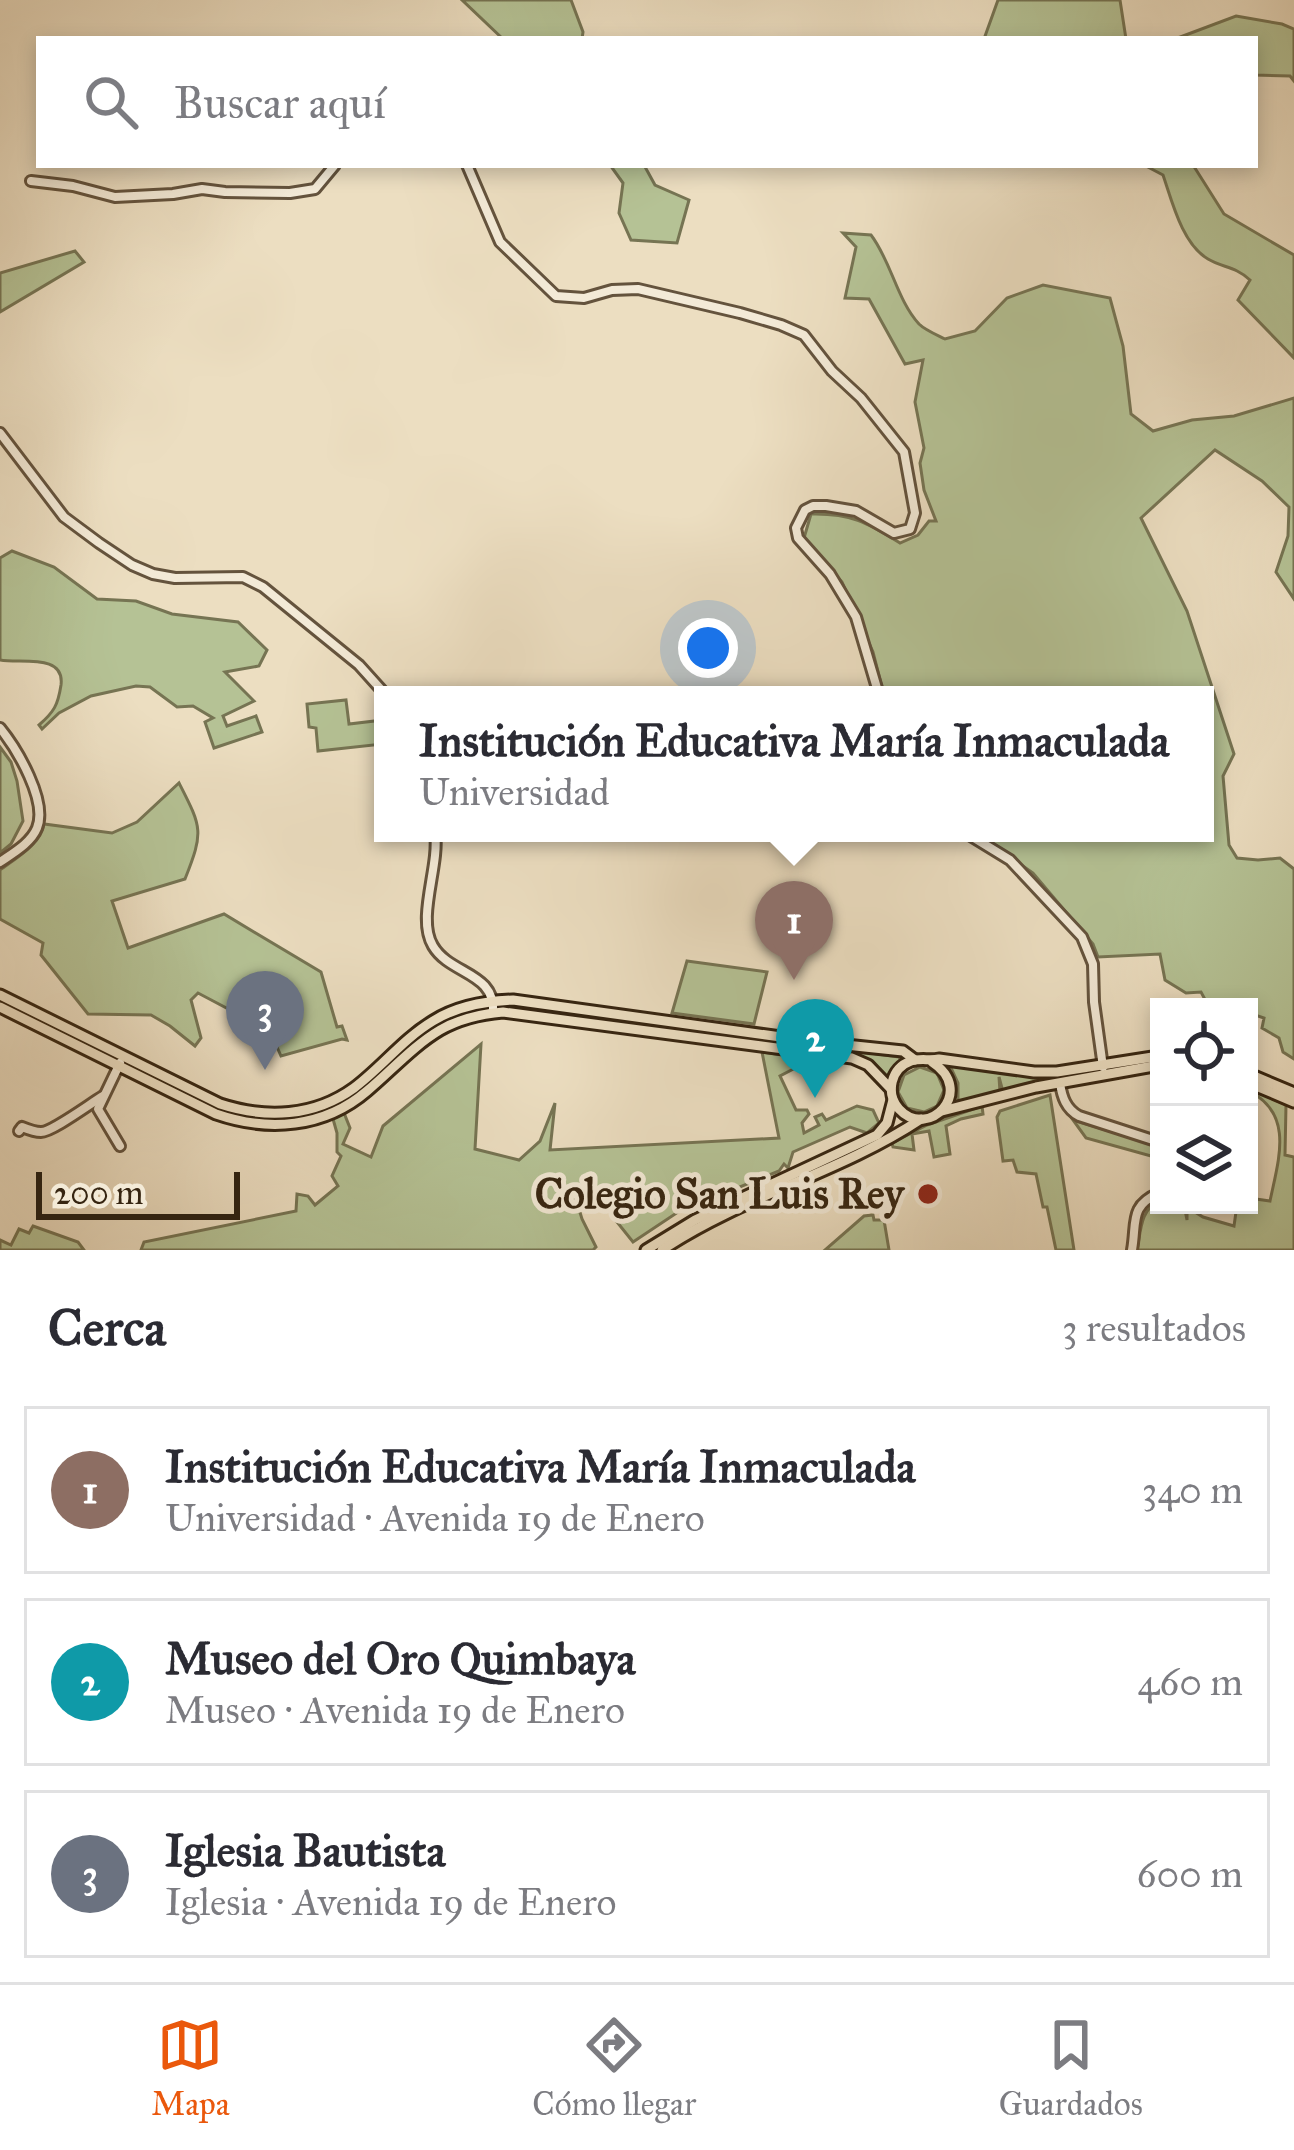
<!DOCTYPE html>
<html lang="es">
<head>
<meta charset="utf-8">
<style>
	:root { --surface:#fff; --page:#f7f7f7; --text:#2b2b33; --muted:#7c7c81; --line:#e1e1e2; --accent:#ea580c }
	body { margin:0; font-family:"IM FELL Great Primer",serif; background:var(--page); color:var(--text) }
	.controls { position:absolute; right:36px; bottom:36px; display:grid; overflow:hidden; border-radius:0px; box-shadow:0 6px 18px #0003 }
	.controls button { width:108px; height:108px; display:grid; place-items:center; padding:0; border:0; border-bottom:3px solid var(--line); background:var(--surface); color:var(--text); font:60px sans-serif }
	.scale { position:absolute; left:36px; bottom:30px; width:204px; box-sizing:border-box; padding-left:12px; border:6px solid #362511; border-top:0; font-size:33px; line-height:42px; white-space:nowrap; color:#362511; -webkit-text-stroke:9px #f3ead7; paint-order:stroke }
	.you { position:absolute; left:708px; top:648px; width:42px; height:42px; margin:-30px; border:9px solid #fff; border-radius:50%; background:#1a73e8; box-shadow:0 0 0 18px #1a73e833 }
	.badge { display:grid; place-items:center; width:78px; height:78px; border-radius:50%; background:var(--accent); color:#fff; font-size:39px; font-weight:700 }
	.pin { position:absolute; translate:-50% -99px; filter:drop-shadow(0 3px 6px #0008) }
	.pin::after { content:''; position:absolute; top:63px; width:42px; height:36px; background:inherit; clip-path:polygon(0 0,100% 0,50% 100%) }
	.popup { position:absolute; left:374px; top:686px; width:840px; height:156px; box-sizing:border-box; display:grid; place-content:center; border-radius:0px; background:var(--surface); filter:drop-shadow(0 3px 9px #0005); font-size:39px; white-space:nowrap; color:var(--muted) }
	.popup b { font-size:45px; color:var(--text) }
	.popup::after { content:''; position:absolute; left:50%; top:100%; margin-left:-24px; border:24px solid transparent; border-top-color:var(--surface) }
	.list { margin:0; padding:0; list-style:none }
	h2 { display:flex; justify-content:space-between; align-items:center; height:156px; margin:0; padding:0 48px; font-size:51px }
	h2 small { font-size:39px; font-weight:400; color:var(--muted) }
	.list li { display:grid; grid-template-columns:78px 1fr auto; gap:36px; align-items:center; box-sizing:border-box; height:168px; margin:0 24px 24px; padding:0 24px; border:3px solid var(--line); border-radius:0px }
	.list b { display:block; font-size:45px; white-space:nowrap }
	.list p { margin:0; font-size:39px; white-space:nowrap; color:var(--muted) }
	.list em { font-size:39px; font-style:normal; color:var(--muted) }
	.icon { flex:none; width:66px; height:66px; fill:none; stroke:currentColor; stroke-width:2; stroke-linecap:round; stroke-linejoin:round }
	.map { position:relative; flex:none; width:1294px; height:1250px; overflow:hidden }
	.search { position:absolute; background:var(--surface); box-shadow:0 6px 18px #0003; left:36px; right:36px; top:36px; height:132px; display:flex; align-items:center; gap:30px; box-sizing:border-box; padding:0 42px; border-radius:0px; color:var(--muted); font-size:45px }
	.sheet { height:732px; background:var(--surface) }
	nav { display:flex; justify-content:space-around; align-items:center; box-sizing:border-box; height:168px; border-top:3px solid var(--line); background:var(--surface); font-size:33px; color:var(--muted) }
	nav a { display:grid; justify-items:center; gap:6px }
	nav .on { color:var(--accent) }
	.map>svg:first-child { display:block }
</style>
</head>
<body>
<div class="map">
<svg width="1294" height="1250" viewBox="0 0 1294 1250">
	<rect width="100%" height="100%" fill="#ecdec1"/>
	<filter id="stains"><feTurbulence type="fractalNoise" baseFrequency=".00167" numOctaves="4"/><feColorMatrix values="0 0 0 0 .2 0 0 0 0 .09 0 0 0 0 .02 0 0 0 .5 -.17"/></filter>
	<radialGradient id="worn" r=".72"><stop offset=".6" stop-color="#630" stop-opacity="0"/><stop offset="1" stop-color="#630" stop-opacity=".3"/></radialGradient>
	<g fill="#b5c295" stroke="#767453" stroke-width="3">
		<polygon points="462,0 571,0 583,32 582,39 503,39"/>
		<polygon points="998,0 1120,0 1126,39 984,39"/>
		<polygon points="1236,16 1282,24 1294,29 1294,81 1290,76 1255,75 1255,39 1175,39"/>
		<polygon points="610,165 644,165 655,185 689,200 677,243 631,240 619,213 623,183"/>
		<path d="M 1144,165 L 1193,165 L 1224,214 L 1294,255 L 1294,358 L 1238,300 L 1250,280 C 1235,266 1223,268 1208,259 C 1182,244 1172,201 1163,175 Z"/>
		<path d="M 843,233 L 871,235 C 891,261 897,300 919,324 C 925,330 937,335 945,339 L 975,331 L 1007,298 L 1043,285 L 1110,298 L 1123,346 L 1131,414 L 1153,431 L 1192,420 L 1234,416 L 1294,398 L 1294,599 L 1276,572 L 1288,536 L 1289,507 L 1262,481 L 1215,450 L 1141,518 L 1187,611 L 1234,754 L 1223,776 L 1229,845 L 1237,858 L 1258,860 L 1280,858 L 1294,869 L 1294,1059 L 1283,1052 L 1279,1038 L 1262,1028 L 1264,1018 L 1249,1013 L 1249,1007 L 1209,1007 L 1201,992 L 1186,993 L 1165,980 L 1160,954 L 1098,957 L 1093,944 L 1033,873 L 976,833 L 1205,833 L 1205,695 L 884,695 L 873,652 L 842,582 L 804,538 L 811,514 C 850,513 867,522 900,543 L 918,535 L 929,521 L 936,521 L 924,490 L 920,463 L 924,448 L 915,402 L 923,360 L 905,364 L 869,299 L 845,298 L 856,247 Z"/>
		<polygon points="75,251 84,262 0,312 0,273"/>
		<path d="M 12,551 L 54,567 L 97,599 L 136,601 L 172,614 L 238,622 L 267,650 L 259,666 L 225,672 L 254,701 L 223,716 L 227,726 L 256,716 L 262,732 L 214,748 L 205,722 L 213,718 L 193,706 L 177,707 L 150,687 L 136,686 L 91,696 L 59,713 L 42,729 L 39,725 C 54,712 58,705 61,685 C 65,653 20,664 0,660 L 0,558 Z"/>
		<polygon points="346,700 349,724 383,720 383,744 318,751 316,728 309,727 307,704"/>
		<polygon points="0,747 11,762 17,781 23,821 11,844 0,853"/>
		<path d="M 179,783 C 202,828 204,831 185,879 L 112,901 L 128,948 L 224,914 L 321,972 L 337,1027 L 342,1026 L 347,1040 L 342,1039 L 281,1056 L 270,1031 L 198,993 L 191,1000 L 201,1038 L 195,1046 L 170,1026 L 151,1015 L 88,1014 L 41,955 L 43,943 L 0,919 L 0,870 C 16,858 41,844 44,824 L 112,833 L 137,822 Z"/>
		<polygon points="687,961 767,972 754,1024 672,1013"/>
		<polygon points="500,1004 518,1004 899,1057 901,1061 885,1078 852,1055 518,1008 500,1008"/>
		<polygon points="481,1044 475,1149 519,1160 540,1141 555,1103 550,1150 779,1138 762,1052 837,1063 828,1068 821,1065 814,1068 812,1064 807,1065 805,1063 780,1076 796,1110 807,1110 809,1114 802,1123 804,1133 819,1125 815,1117 822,1114 826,1120 857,1106 873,1110 879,1123 867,1133 850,1127 793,1152 788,1168 784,1164 779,1171 678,1212 633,1242 613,1217 602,1189 574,1193 582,1219 596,1247 593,1250 141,1250 144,1242 296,1211 297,1194 308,1196 315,1205 338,1186 332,1176 341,1156 337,1152 337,1133 333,1119 344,1113 350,1128 343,1144 371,1157 383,1126"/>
		<path d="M 953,1064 L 1048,1077 L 1130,1066 C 1088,1076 1045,1081 1003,1092 L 999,1077 L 1000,1092 L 958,1103 L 958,1083 L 951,1068 Z"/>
		<polygon points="920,1067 937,1073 944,1090 937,1106 924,1112 907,1108 898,1092 904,1075"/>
		<path d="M 1249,1088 L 1286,1105 L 1285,1155 L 1294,1157 L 1294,1250 L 1137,1250 C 1141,1231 1140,1210 1159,1201 L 1159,1205 L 1184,1205 L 1187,1220 L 1187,1207 L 1203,1217 L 1234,1226 L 1237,1205 L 1249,1205 L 1249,1198 L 1270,1201 C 1279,1158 1294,1114 1249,1091 Z"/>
		<polygon points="1050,1095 1074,1250 1056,1250 1047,1207 1043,1207 1036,1174 1017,1172 1013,1160 1003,1161 997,1117 1000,1111"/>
		<polygon points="982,1106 983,1114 961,1119 946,1126 950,1154 934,1157 929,1131 912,1134 914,1150 893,1147 892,1143 927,1125"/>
		<polygon points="1073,1120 1159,1146 1159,1156 1151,1156 1086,1138"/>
		<polygon points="873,1215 874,1220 884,1220 889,1250 825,1250 864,1216"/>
		<polygon points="33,1226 78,1242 84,1250 0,1250 0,1240 11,1245 19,1229 29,1233"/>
	</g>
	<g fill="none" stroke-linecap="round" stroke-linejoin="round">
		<g stroke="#64533d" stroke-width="14">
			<g id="minor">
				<polyline points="467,165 500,242 556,296 584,298 612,290 638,289 740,313 781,325 804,335 832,371 861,398 904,452 915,513 910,529 894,533 856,511 826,506 813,506 805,510 796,528 798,538 830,574 856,617 879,695"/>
				<polyline points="31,181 73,186 115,197 173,194 202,189 225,192 290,193 315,189 335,165"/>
				<polyline points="0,433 64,517 99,543 132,565 153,574 175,578 243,577 263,587 359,665 386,695"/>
				<path d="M 0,728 C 17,749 48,801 37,828 C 31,843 13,853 0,862"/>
				<path d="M 435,833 C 440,866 416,918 433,946 C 450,975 496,972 493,1013"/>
				<polyline points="966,833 1010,860 1082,937 1093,964 1094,1002 1103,1067"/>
				<path d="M 1060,1083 C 1062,1097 1066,1109 1079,1116 L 1159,1142"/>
				<path d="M 19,1131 L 22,1127 C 27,1129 36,1132 41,1132 C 52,1132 91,1103 103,1096"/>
				<polyline points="120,1146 98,1109 120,1063"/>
				<path d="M 1132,1250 C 1137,1222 1129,1206 1159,1193"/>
			</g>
		</g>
		<g stroke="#362511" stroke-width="15">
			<g id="major">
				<path d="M 0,995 L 220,1104 C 266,1119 314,1117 354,1088 C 382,1067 403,1039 433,1021 C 457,1006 485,1001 513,1000 L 817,1042 L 903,1051 L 915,1060"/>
				<path d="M 0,1007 L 216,1114 C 268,1132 324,1128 367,1091 C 391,1071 413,1046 440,1030 C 459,1019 480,1014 503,1012 L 852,1058 L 868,1065 L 891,1089"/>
				<path d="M 932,1062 C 977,1091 928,1141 899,1109 C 885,1093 891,1068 911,1061 C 920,1058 930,1061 939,1059 L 1034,1072 L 1057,1072 L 1159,1056"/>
				<polyline points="1249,1074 1294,1093"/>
				<polyline points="1249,1083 1294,1102"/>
				<polyline points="942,1111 1036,1087 1159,1065"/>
				<polyline points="646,1250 695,1220 877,1135 887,1123 893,1100"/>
				<path d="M 662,1250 C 742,1196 840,1173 921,1119"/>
			</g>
		</g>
		<use href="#minor" stroke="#f3ead7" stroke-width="8"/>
		<use href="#major" stroke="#ecdec1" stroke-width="9"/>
	</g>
	<circle fill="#8f2418" stroke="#f3ead7" stroke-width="4.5" cx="928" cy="1194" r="12"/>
	<g text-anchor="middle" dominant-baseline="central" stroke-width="10" stroke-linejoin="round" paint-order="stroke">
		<g font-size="42" font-weight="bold" fill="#362511" stroke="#f3ead7" text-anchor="end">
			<text x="904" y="1194">Colegio San Luis Rey</text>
		</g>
	</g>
	<rect width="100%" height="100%" filter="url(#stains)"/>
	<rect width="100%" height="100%" fill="url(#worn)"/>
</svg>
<div class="controls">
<button><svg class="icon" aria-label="locate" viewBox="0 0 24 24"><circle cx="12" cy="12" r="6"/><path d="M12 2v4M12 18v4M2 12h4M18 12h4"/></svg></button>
<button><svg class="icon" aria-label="layers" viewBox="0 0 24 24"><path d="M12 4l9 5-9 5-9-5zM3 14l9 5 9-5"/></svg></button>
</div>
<div class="scale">200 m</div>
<div class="you"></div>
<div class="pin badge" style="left:794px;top:980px;background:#8d6e63">1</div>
<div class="popup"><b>Institución Educativa María Inmaculada</b>Universidad</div>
<div class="pin badge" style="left:815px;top:1098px;background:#0f9aa8">2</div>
<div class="pin badge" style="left:265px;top:1070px;background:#6b7280">3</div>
<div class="search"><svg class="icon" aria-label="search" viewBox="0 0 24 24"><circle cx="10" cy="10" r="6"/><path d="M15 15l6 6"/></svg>Buscar aquí</div>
</div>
<section class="sheet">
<h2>Cerca<small>3 resultados</small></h2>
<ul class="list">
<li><span class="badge" style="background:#8d6e63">1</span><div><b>Institución Educativa María Inmaculada</b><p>Universidad · Avenida 19 de Enero</p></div><em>340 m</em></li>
<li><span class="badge" style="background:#0f9aa8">2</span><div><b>Museo del Oro Quimbaya</b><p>Museo · Avenida 19 de Enero</p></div><em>460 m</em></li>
<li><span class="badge" style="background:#6b7280">3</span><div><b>Iglesia Bautista</b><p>Iglesia · Avenida 19 de Enero</p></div><em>600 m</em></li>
</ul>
</section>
<nav>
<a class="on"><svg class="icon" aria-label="map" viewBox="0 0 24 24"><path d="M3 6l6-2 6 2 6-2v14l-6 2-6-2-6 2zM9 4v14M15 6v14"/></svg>Mapa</a>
<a><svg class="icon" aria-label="directions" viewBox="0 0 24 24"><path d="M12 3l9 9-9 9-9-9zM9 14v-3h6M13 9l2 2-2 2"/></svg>Cómo llegar</a>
<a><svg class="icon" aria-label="saved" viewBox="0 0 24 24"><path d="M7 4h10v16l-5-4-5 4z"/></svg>Guardados</a>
</nav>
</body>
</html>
